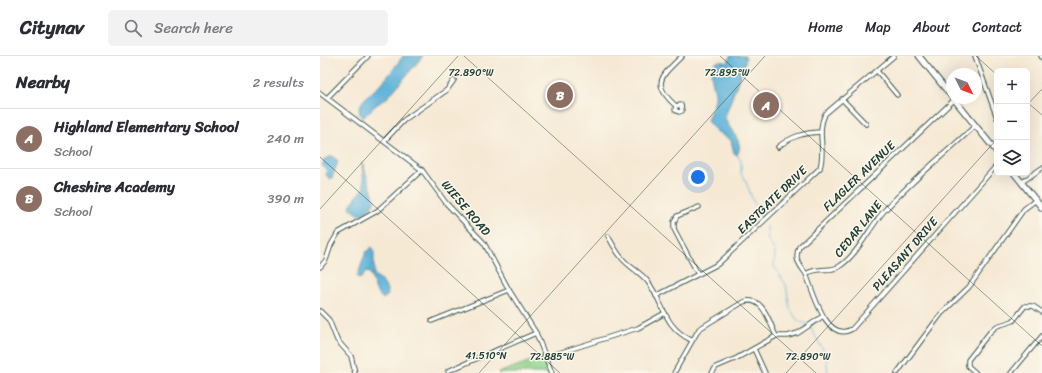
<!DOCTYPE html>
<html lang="en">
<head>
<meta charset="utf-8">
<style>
	:root { --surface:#fff; --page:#f2f2f3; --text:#2b2b33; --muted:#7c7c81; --line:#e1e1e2; --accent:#1a73e8 }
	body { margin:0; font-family:Sriracha,sans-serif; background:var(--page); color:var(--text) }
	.controls { position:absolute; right:12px; top:12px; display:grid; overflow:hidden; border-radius:6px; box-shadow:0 4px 16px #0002 }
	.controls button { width:36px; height:36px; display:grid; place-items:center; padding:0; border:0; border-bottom:1px solid var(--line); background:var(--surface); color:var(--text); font:20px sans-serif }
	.compass { position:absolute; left:626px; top:12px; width:36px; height:36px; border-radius:50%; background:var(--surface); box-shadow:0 4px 16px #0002; rotate:132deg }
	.you { position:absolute; left:378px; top:121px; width:14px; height:14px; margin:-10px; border:3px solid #fff; border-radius:50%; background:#1a73e8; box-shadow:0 0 0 6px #1a73e833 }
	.badge { display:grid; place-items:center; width:26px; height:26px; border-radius:50%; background:var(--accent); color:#fff; font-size:13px; font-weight:700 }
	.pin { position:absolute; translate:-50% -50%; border:2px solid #fff; box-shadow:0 1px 4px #0006 }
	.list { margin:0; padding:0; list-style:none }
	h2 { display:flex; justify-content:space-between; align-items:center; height:52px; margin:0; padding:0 16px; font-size:17px }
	h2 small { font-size:13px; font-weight:400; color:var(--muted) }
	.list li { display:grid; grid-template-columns:26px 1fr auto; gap:12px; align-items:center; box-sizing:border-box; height:60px; padding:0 16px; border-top:1px solid var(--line) }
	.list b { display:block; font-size:15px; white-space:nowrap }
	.list p { margin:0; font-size:13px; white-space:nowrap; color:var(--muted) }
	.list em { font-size:13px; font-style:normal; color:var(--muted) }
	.icon { flex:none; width:22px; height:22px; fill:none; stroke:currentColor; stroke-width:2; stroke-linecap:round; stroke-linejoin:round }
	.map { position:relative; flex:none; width:722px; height:317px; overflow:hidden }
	header { display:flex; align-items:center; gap:24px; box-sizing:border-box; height:56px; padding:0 20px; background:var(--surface); border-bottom:1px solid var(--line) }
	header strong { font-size:19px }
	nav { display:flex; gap:22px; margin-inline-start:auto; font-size:14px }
	.search { width:280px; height:36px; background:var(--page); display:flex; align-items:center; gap:10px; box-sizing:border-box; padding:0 14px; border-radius:6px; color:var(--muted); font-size:15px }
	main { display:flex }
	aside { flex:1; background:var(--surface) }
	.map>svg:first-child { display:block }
</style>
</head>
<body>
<header>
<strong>Citynav</strong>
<div class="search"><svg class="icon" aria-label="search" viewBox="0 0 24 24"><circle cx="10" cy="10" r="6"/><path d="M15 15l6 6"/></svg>Search here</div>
<nav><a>Home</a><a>Map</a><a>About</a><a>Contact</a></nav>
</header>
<main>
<aside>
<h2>Nearby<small>2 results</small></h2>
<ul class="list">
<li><span class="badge" style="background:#8d6e63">A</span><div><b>Highland Elementary School</b><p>School</p></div><em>240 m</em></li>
<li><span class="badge" style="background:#8d6e63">B</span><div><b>Cheshire Academy</b><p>School</p></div><em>390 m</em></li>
</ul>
</aside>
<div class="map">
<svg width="722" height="317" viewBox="0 0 722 317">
	<rect width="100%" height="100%" fill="#fbf7ec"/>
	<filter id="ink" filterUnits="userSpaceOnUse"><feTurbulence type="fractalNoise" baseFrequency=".025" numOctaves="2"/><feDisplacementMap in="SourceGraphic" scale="8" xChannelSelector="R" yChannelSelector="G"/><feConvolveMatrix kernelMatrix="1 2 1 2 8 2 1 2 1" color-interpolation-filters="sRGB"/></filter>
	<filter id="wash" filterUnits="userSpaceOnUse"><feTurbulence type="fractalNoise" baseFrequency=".012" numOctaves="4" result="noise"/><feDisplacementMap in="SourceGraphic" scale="16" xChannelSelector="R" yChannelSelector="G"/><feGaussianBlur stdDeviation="0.9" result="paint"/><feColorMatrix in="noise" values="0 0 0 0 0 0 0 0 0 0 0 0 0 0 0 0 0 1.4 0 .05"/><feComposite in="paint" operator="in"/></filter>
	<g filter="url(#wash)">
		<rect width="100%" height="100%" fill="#f6e9d4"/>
		<polygon fill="#8dd18a" stroke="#56875f" points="224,300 230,317 178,317"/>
		<g fill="#5eb3da" stroke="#3e7887">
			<path d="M 83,0 L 103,0 L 68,41 L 56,49 L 44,61 L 41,61 C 33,47 54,36 61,28 C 69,19 76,10 83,0 Z"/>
			<path d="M 410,0 L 425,0 L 426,3 L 405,61 C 407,73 426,85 417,99 L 414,97 L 411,84 L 396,75 L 387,65 C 389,57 394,50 395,43 C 397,31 383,12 399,5 L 408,7 Z"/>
			<polygon points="12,100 18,105 12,122 10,123 6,119 7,115 2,109 5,103"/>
			<polygon points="42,106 55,144 49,154 40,159 30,152 31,148 44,132"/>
			<path d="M 52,191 L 54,193 L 54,218 C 60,224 67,229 68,239 L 63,243 L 57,237 L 50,217 L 46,216 L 40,223 L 37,221 L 46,196 Z"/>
		</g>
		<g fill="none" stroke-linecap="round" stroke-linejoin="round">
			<g stroke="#5eb3da" stroke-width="1">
				<polyline points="417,99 421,105 421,118 425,123 433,145 443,160"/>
				<polyline points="447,170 448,184 455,196 454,210 466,229 470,253 478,265 488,268"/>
				<polyline points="490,271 506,299 508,317"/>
			</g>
		</g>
	</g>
	<g filter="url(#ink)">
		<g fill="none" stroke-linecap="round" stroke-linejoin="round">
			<g stroke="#3f574c" stroke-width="5.5">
				<g id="minor">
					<polyline points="655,0 677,62"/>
					<polyline points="721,0 722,2"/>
					<polyline points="557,15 577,39"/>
					<polyline points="0,37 102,114 126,147 164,187 189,234 216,277 232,317"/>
					<polyline points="7,42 48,0"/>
					<polyline points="522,43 546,68"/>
					<path d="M 356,50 L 361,49 L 362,55 L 359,56 L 355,54 L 356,50 C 330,27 342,20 362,0"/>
					<path d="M 656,69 C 626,97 591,125 564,155 C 549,172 539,197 520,210 C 511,217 499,210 486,218 C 493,235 506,288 532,273 L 677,109"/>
					<polyline points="64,85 84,64 127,34 134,24"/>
					<path d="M 458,91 C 472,80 483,77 501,76"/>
					<polyline points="702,126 722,112"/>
					<path d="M 288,180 C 292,187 296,195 301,201 C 308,211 321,216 328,226 C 345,249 343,270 371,284"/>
					<polyline points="0,211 6,204 11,189 18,177 57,155 102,114"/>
					<polyline points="378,218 354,173 354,166 357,160 379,151"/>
					<path d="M 486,218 C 479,208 474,203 479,191 L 634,44"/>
					<path d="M 336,240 L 398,208 L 500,112 C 506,91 496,77 505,58 L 574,0"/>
					<polyline points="0,255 9,264 17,284 31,300 35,317"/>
					<polyline points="112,265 189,234"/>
					<polyline points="434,293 445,317"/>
					<polyline points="226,301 318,272 345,257"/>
					<polyline points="128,315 216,277"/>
					<path d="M 354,317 L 379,273 L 423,246 C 443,239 449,265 456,280"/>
					<polyline points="392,317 396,311 417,302 456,280 468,280 478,277 503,260"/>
					<polyline points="577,317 621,258 649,231 704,153 716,144"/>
					<polyline points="656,317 648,310 648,304 670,276 677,270 693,265 705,250 713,250 722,256"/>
					<polyline points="691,317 722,280"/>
				</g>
			</g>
			<g stroke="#3f574c" stroke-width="7">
				<g id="highway">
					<polyline points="599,0 632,41"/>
					<polyline points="633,42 677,96"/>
					<polyline points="694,117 722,152"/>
				</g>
			</g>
			<use href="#minor" stroke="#fff" stroke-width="3.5"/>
			<use href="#highway" stroke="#fff" stroke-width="5"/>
		</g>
	</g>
	<path fill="none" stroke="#1f3d34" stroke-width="1" stroke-opacity="0.45" d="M 144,0 L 496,317M 400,0 L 722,290M 656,0 L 677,19M 707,46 L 722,59M 707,49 L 722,33M 0,101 L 240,317M 0,153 L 138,0M 159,317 L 445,0M 466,317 L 677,83"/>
	<g text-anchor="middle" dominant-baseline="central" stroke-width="3" stroke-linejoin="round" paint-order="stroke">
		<g font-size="12" fill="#1f3d34" stroke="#fbf7ec">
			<text transform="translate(539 120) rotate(-44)">FLAGLER AVENUE</text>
			<text transform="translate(452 144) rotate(-44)">EASTGATE DRIVE</text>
			<text transform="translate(146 152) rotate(50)">WIESE ROAD</text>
			<text transform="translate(538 173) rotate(-51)">CEDAR LANE</text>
			<text transform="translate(585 198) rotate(-49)">PLEASANT DRIVE</text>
		</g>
	</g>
	<g font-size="10" text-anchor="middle" fill="#1f3d34" stroke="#fbf7ec" stroke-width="3" stroke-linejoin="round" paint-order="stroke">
		<text x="151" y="20">72.890°W</text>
		<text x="407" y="20">72.895°W</text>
		<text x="166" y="303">41.510°N</text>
		<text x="232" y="304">72.885°W</text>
		<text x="488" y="304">72.890°W</text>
	</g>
</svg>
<div class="controls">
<button>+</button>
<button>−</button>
<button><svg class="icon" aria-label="layers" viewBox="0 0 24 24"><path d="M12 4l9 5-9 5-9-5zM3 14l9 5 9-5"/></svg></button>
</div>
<svg class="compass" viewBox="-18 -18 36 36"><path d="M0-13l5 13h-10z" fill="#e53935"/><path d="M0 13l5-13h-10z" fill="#7c7c81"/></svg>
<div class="you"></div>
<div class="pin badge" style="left:446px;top:49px;background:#8d6e63">A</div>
<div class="pin badge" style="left:240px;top:39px;background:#8d6e63">B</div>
</div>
</main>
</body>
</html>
